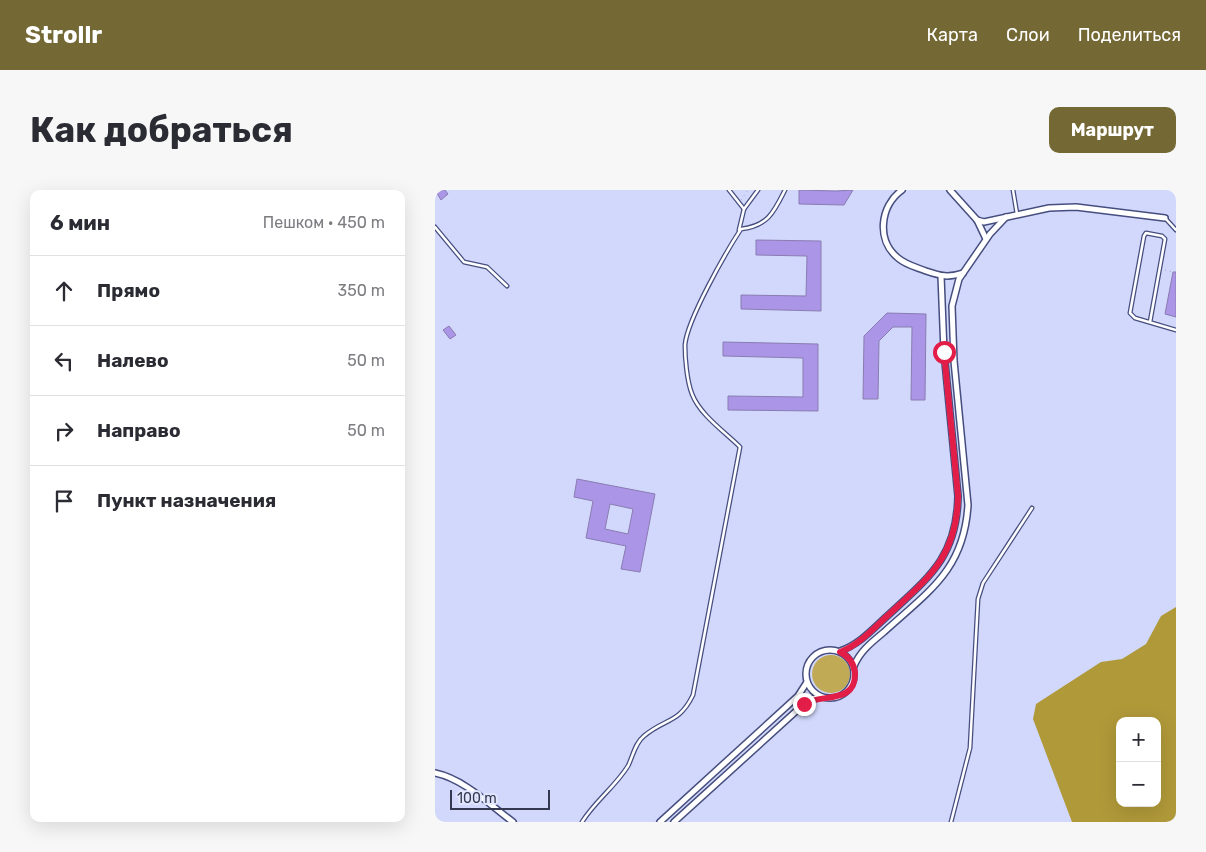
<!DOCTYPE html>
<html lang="ru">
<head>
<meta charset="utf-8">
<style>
	:root { --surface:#fff; --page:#f7f7f7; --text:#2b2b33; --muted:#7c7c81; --line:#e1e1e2; --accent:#746835 }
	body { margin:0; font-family:Rubik,sans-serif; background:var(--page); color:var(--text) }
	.controls { position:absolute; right:15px; bottom:15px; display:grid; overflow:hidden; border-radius:10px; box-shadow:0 5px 20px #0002 }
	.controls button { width:45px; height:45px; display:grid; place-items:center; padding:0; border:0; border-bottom:1px solid var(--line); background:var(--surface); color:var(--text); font:25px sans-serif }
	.scale { position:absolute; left:15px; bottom:12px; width:100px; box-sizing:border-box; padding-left:5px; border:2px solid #34394f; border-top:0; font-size:14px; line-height:18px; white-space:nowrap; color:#34394f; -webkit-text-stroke:4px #e1e6fe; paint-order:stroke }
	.stop { position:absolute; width:15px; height:15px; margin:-11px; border:4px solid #e11d48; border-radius:50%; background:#fff }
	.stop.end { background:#e11d48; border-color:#fff; box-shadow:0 1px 5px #0008 }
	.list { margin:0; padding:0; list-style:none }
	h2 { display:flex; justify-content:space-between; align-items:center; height:65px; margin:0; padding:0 20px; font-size:21px }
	h2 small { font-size:16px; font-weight:400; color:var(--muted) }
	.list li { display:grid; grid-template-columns:32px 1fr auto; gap:15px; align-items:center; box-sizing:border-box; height:70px; padding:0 20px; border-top:1px solid var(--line) }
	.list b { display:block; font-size:19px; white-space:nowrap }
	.list em { font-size:16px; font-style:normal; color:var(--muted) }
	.icon { flex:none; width:28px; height:28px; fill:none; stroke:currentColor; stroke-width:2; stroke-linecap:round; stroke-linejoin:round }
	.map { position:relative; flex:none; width:741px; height:632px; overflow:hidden; border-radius:10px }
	header { display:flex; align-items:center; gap:30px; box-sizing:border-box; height:70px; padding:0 25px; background:var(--accent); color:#fff }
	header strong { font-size:24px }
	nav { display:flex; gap:28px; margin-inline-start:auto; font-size:18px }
	.intro { display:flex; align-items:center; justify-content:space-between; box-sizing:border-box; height:120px; padding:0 30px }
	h1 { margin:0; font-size:35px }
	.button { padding:12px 22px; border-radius:10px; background:var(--accent); color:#fff; font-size:18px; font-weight:700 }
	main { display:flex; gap:30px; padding:0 30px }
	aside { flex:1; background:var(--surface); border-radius:10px; box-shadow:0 5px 20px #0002 }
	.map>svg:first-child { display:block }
</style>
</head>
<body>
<header>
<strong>Strollr</strong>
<nav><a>Карта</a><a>Слои</a><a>Поделиться</a></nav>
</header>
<div class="intro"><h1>Как добраться</h1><a class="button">Маршрут</a></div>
<main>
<aside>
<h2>6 мин<small>Пешком · 450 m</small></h2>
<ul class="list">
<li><svg class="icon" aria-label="ahead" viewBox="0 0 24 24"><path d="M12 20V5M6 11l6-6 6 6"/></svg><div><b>Прямо</b></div><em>350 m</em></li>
<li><svg class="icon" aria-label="left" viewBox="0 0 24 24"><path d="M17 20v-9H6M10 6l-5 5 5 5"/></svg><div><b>Налево</b></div><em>50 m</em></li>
<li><svg class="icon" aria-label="right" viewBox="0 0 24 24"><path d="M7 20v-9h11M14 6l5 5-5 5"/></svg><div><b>Направо</b></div><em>50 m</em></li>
<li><svg class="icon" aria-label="arrive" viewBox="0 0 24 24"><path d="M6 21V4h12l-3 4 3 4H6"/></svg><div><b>Пункт назначения</b></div></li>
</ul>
</aside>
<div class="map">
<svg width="741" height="632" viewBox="0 0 741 632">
	<rect width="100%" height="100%" fill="#d1d8fb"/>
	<circle fill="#c0aa55" cx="396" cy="484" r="19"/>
	<path fill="#b09939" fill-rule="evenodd" d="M 741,417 L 741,632 L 637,632 L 598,529 L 601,514 L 666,472 L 687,469 L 711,454 L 726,426 ZM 685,531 L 722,531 L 722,613 L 685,613 Z"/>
	<g fill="#aa95e6" stroke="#8a7cb2" fill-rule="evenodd">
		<polygon points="0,0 10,0 13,4 6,10"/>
		<polygon points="364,0 401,1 418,0 409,15 364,14"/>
		<polygon points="321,50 386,51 386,121 306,119 306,105 371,106 372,66 321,65"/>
		<polygon points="738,82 741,82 741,127 730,124"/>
		<polygon points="452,123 491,124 490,210 476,210 477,137 458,137 444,151 443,209 428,209 429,146"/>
		<polygon points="14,136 21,145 15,149 8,140"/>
		<polygon points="288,152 383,154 383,221 293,220 293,206 368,207 368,168 288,166"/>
		<path d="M 142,289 L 220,304 L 205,382 L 186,379 L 191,356 L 151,348 L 158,311 L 139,307 ZM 175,314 L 198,319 L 193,344 L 170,339 Z"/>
	</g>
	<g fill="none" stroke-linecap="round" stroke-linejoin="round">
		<g stroke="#464e7f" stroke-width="5">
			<g id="lane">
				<polyline points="294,0 309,19 323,0"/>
				<polyline points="578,0 582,24"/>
				<polyline points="730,28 741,40"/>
				<polyline points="0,37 29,72 52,77 72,96"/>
				<polyline points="304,40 309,19"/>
				<polyline points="715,132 730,49 727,46 711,43 709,46 695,123 700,128 741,140"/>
				<path d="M 147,632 C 160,611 180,597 193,576 C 198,566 200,553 209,546 C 230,528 244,534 258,505 L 305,257 C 290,242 265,225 257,204 C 252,191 250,169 250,155 C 252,130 291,62 306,39 C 333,36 339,22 350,0"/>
				<polyline points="516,632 535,558 543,409 548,393 597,318"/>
			</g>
		</g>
		<g stroke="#464e7f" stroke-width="8">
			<g id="street">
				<path d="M 467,0 C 445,16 441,50 463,68 C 471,75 481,77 491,81 C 506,86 513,88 528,83"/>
				<polyline points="515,0 542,30 551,49"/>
				<polyline points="542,30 549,32 614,18 641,17 730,28"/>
				<circle cx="395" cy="484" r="24"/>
				<path d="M 405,461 C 423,455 436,441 450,428 C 493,388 522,368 523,306 L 509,162 L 506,86"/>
				<path d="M 419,476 C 425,461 437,452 449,442 C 494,401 529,380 533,315 L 519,171 L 517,116 L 524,89 L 555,44 L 571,27"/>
				<path d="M 0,583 C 29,589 55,615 78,632"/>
				<polyline points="225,632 363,506 372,492"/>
				<polyline points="239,632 369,514 377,509 386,507"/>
			</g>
		</g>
		<g stroke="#9fa5c4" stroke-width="1" stroke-dasharray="1 4" stroke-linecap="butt">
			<polyline points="306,10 313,0"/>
			<polyline points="730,80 738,82"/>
		</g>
		<use href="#lane" stroke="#fff" stroke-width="2.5"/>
		<use href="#street" stroke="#fff" stroke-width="5"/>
	</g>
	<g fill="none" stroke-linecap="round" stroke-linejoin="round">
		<path stroke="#e11d48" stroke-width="6" d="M 369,514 C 386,503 421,515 420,483 C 419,473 413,466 405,462 C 423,455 436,441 450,428 C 493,388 522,368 523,306 L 509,162"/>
	</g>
</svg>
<div class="controls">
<button>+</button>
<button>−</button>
</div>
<div class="scale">100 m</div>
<div class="stop" style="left:509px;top:162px"></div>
<div class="stop end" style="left:369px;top:514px"></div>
</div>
</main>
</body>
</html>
